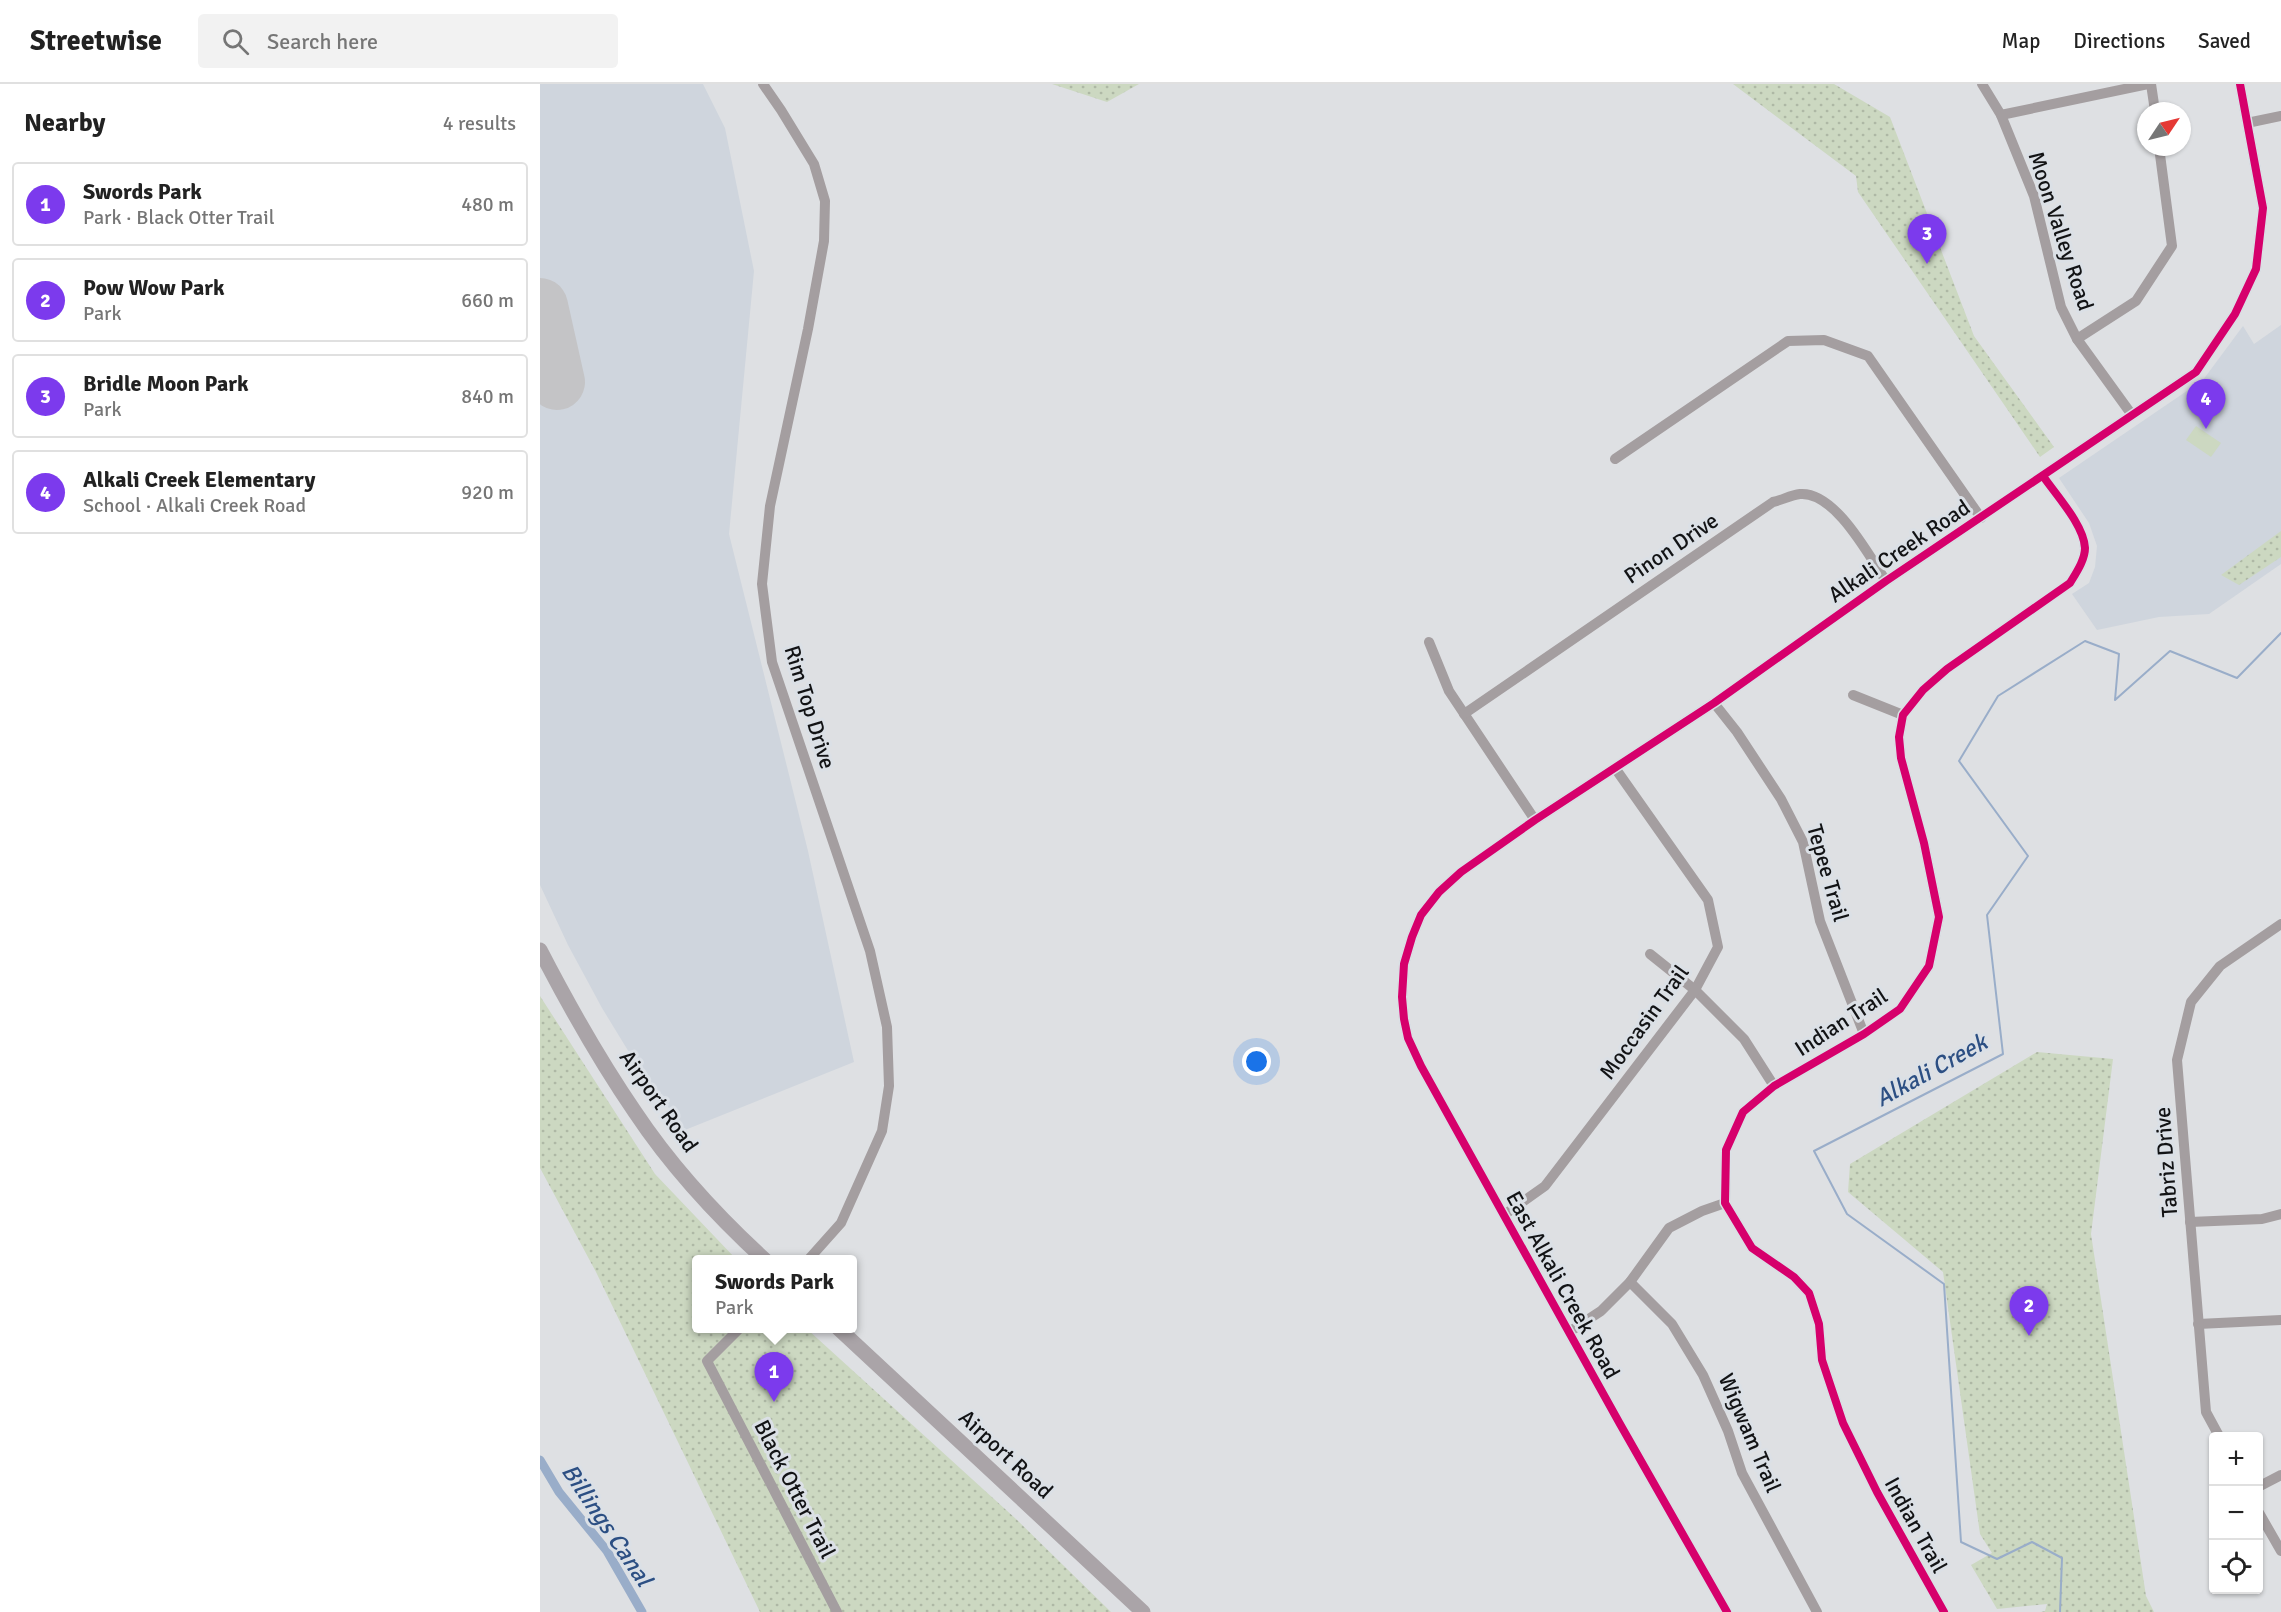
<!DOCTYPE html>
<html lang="en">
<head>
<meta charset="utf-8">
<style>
	:root { --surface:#fff; --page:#f2f2f2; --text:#222; --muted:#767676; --line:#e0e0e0; --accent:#7c3aed }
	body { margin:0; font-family:Signika,sans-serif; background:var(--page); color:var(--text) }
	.controls { position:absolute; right:18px; bottom:18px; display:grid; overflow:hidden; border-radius:6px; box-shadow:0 2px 4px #0004 }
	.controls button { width:54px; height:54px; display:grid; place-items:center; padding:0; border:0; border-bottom:2px solid var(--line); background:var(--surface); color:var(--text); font:30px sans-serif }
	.compass { position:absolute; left:1597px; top:18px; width:54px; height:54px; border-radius:50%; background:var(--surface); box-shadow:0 2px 4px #0004; rotate:55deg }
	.you { position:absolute; left:717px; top:978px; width:21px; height:21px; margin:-15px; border:4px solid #fff; border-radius:50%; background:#1a73e8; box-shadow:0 0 0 9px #1a73e833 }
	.badge { display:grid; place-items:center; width:39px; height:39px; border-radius:50%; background:var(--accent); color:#fff; font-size:20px; font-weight:700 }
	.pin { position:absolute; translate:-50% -50px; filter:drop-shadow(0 2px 3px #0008) }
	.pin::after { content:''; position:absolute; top:32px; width:21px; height:18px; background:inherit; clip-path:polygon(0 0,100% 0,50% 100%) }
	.popup { position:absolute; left:152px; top:1171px; width:165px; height:78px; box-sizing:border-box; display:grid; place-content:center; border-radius:6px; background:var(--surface); filter:drop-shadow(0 2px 4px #0005); font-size:20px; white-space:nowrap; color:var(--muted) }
	.popup b { font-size:22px; color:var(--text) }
	.popup::after { content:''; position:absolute; left:50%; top:100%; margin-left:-12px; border:12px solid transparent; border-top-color:var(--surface) }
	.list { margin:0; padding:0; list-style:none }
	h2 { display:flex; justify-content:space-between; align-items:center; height:78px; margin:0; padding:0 24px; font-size:26px }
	h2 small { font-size:20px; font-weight:400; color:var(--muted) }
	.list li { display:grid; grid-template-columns:39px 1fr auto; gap:18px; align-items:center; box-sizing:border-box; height:84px; margin:0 12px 12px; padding:0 12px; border:2px solid var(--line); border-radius:6px }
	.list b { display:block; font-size:22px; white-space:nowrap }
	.list p { margin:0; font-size:20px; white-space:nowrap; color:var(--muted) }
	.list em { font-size:20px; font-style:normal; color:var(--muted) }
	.icon { flex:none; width:33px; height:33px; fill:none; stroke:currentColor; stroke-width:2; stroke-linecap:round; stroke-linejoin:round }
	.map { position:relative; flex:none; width:1741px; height:1528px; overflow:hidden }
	header { display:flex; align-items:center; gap:36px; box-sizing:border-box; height:84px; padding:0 30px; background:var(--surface); border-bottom:2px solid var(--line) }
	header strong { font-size:28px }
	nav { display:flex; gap:33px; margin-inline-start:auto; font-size:21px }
	.search { width:420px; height:54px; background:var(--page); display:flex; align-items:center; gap:15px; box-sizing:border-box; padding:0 21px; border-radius:6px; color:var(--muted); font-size:22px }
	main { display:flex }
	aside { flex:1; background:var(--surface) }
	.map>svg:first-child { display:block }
</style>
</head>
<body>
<header>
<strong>Streetwise</strong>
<div class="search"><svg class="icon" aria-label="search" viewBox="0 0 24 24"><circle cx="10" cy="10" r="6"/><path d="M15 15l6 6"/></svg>Search here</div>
<nav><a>Map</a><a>Directions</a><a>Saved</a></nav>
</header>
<main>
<aside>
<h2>Nearby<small>4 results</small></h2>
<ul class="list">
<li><span class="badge">1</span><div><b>Swords Park</b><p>Park · Black Otter Trail</p></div><em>480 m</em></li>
<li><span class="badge">2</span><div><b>Pow Wow Park</b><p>Park</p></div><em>660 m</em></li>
<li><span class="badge">3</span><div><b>Bridle Moon Park</b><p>Park</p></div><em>840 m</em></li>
<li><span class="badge">4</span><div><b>Alkali Creek Elementary</b><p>School · Alkali Creek Road</p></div><em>920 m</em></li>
</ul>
</aside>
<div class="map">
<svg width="1741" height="1528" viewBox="0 0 1741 1528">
	<defs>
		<pattern id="park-dots" width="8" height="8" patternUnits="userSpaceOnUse" patternTransform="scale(1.5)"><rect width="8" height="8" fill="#ccd8c1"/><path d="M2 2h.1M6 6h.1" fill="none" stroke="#aeb8a5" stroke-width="1.8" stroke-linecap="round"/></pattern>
	</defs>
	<rect width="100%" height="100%" fill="#dee0e3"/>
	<g fill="#cfd5dd">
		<polygon points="0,0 163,0 185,44 214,187 189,450 268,767 314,978 145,1046 95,978 62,924 28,861 0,801"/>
		<polygon points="1741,241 1741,480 1669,530 1619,533 1557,546 1532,510 1549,499 1555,483 1557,462 1549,439 1519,394 1663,296 1703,242 1714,260"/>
	</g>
	<polygon fill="#ccd8c1" points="1656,342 1681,359 1671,373 1646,356"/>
	<g fill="url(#park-dots)">
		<polygon points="512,0 599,0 567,18"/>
		<polygon points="1193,0 1294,0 1350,33 1434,252 1514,363 1500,373 1318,108 1316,92"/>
		<polygon points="1741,447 1741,473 1699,501 1681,491"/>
		<polygon points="0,912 115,1090 196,1175 156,1176 156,1244 267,1245 476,1435 571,1528 220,1528 56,1188 0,1084"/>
		<polygon points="1497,968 1573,975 1551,1150 1606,1512 1614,1528 1501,1528 1505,1527 1507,1520 1457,1525 1431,1481 1452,1469 1440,1450 1403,1188 1308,1108 1310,1080"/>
	</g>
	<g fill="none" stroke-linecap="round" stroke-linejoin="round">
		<polyline stroke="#99adc9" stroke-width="2" points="1520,1528 1522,1474 1492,1458 1457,1475 1421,1458 1404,1200 1307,1130 1274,1067 1463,970 1447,831 1488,772 1419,677 1458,612 1545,557 1579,570 1575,616 1630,567 1697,594 1741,549"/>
		<polyline stroke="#99adc9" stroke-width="9" points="0,1376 19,1408 67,1467 102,1528"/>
		<polyline stroke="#c4c4c6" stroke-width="22" points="0,269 5,259 6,250"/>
		<polyline stroke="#c4c4c6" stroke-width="56" points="0,222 17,298"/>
		<g stroke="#a49ea0" stroke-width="10">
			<polyline points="223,0 241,26 274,80 285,117 284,157 268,245 230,422 222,500 232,578 330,867 347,943 349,1002 342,1047 301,1139 268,1176"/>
			<polyline points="1442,0 1461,31 1494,112 1521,223 1537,255 1592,331"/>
			<polyline points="1611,0 1615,27"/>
			<polyline points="1461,31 1608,0"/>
			<polyline points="1707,39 1741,32"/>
			<polyline points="1537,255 1596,217 1632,162 1619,63"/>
			<polyline points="1075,375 1248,257 1284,256 1328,272 1441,434"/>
			<polyline points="889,558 909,607 995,736"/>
			<polyline points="1313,611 1363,631"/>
			<polyline points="1174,619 1197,648 1241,715 1263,758 1280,837 1324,950"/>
			<path d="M 924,630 L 1233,418 C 1242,416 1251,411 1260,410 C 1295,407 1329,472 1346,497"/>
			<polyline points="1110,870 1155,906 1204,955 1234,1002"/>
			<polyline points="964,1131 1005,1102 1155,906 1178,863 1168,816 1075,684"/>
			<polyline points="1650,1138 1722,1135 1741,1130"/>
			<polyline points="1090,1198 1132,1240 1163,1291 1188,1347 1202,1389 1277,1528"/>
			<polyline points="1658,1240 1741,1236"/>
			<polyline points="200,1244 167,1277 297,1528"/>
			<polyline points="1029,1248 1061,1227 1090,1198 1129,1144 1162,1127 1185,1119"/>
			<polyline points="1679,1352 1666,1328 1637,976 1651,918 1680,882 1741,840"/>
			<polyline points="1718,1403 1741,1391"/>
			<polyline points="1718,1427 1741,1467"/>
			<polyline points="1187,1528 1080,1340 881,982 868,954 864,935 862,913 864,880 872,853 881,831 899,808 921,788 995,736 1174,619 1346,497 1656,288 1695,230 1716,185 1723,124 1700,0"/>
			<path d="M 1404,1528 L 1337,1408 L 1303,1339 L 1282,1276 L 1279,1240 L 1269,1209 L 1254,1193 L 1212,1164 L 1185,1119 L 1186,1066 L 1203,1028 L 1234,1002 L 1324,950 L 1360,925 L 1389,882 L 1399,833 L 1384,759 L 1361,674 L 1359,653 L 1363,631 L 1383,606 L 1407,585 L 1530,499 C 1536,489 1545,476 1545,464 C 1544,441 1516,411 1503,392"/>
		</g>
		<g stroke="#aaa4a8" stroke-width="15">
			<path d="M 0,866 C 29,922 60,977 95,1028 C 131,1082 177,1132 225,1176"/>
			<polyline points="298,1244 603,1528"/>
		</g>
		<g stroke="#dbe0e6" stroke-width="11">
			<g id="cycleway">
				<polyline points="1187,1528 1080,1340 881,982 868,954 864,935 862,913 864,880 872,853 881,831 899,808 921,788 995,736 1174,619 1346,497 1656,288 1695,230 1716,185 1723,124 1700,0"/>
				<path d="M 1404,1528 L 1337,1408 L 1303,1339 L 1282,1276 L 1279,1240 L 1269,1209 L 1254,1193 L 1212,1164 L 1185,1119 L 1186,1066 L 1203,1028 L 1234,1002 L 1324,950 L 1360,925 L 1389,882 L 1399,833 L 1384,759 L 1361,674 L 1359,653 L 1363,631 L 1383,606 L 1407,585 L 1530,499 C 1536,489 1545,476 1545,464 C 1544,441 1516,411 1503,392"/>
			</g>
		</g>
		<use href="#cycleway" stroke="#d6006c" stroke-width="8"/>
	</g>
	<g text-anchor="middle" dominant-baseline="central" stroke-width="6" stroke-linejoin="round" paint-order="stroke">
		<g font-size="22" fill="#121315" stroke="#dbe0e6">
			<text transform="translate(1521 147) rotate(72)">Moon Valley Road</text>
			<text transform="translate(1131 464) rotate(-34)">Pinon Drive</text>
			<text transform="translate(1359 467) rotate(-34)">Alkali Creek Road</text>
			<text transform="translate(270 623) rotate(73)">Rim Top Drive</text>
			<text transform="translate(1288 789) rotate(74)">Tepee Trail</text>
			<text transform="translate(1104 938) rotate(-54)">Moccasin Trail</text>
			<text transform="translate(1301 938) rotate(-33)">Indian Trail</text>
			<text transform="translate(119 1017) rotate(55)">Airport Road</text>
			<text transform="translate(1626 1078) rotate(-94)">Tabriz Drive</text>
			<text transform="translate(1023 1201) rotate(61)">East Alkali Creek Road</text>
			<text transform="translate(1210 1349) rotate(67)">Wigwam Trail</text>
			<text transform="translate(466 1370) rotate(43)">Airport Road</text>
			<text transform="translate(255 1405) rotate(63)">Black Otter Trail</text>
			<text transform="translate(1376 1441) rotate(61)">Indian Trail</text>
		</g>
		<g font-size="24" font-style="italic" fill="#2c4f83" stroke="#dbe0e6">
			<text transform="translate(1391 986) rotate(-29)">Alkali Creek</text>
			<text transform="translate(67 1441) rotate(56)">Billings Canal</text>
		</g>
	</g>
</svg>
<div class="controls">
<button>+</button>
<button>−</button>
<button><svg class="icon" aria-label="locate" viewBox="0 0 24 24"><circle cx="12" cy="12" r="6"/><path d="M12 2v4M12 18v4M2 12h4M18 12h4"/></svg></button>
</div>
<svg class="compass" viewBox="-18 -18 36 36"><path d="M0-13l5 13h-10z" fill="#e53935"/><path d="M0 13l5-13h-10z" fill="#767676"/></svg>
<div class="you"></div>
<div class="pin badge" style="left:234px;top:1318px">1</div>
<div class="popup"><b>Swords Park</b>Park</div>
<div class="pin badge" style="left:1489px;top:1252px">2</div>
<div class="pin badge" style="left:1387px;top:180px">3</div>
<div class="pin badge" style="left:1666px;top:345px">4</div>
</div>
</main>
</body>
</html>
